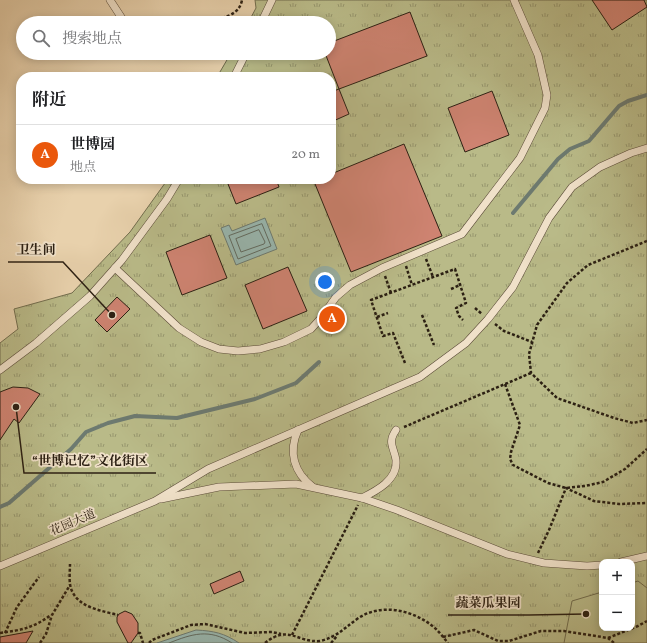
<!DOCTYPE html>
<html lang="zh">
<head>
<meta charset="utf-8">
<style>
	:root { --surface:#fff; --page:#f6f6f6; --text:#202124; --muted:#757577; --line:#e0e0e0; --accent:#ea580c }
	body { margin:0; font-family:Vollkorn,"Noto Serif SC",serif; background:var(--page); color:var(--text) }
	.controls { position:absolute; right:12px; bottom:12px; display:grid; overflow:hidden; border-radius:8px; box-shadow:0 2px 10px #0003 }
	.controls button { width:36px; height:36px; display:grid; place-items:center; padding:0; border:0; border-bottom:1px solid var(--line); background:var(--surface); color:var(--text); font:20px sans-serif }
	.you { position:absolute; left:325px; top:282px; width:14px; height:14px; margin:-10px; border:3px solid #fff; border-radius:50%; background:#1a73e8; box-shadow:0 0 0 6px #1a73e833 }
	.badge { display:grid; place-items:center; width:26px; height:26px; border-radius:50%; background:var(--accent); color:#fff; font-size:13px; font-weight:700 }
	.pin { position:absolute; translate:-50% -50%; border:2px solid #fff; box-shadow:0 1px 4px #0006 }
	.list { margin:0; padding:0; list-style:none }
	h2 { display:flex; justify-content:space-between; align-items:center; height:52px; margin:0; padding:0 16px; font-size:17px }
	h2 small { font-size:13px; font-weight:400; color:var(--muted) }
	.list li { display:grid; grid-template-columns:26px 1fr auto; gap:12px; align-items:center; box-sizing:border-box; height:60px; padding:0 16px; border-top:1px solid var(--line) }
	.list b { display:block; font-size:15px; white-space:nowrap }
	.list p { margin:0; font-size:13px; white-space:nowrap; color:var(--muted) }
	.list em { font-size:13px; font-style:normal; color:var(--muted) }
	.icon { flex:none; width:22px; height:22px; fill:none; stroke:currentColor; stroke-width:2; stroke-linecap:round; stroke-linejoin:round }
	.map { position:relative; flex:none; width:647px; height:643px; overflow:hidden }
	.search { position:absolute; background:var(--surface); box-shadow:0 2px 10px #0003; left:16px; top:16px; width:320px; height:44px; display:flex; align-items:center; gap:10px; box-sizing:border-box; padding:0 14px; border-radius:22px; color:var(--muted); font-size:15px }
	.panel { position:absolute; background:var(--surface); box-shadow:0 2px 10px #0003; left:16px; top:72px; width:320px; height:112px; border-radius:16px }
	.map>svg:first-child { display:block }
</style>
</head>
<body>
<div class="map">
<svg width="647" height="643" viewBox="0 0 647 643">
	<defs>
		<pattern id="park-tufts" width="24" height="20" patternUnits="userSpaceOnUse"><rect width="24" height="20" fill="#b9ba88"/><path d="M3 7l-1-3M5 7V3M7 7l1-3M15 17l-1-3M17 17v-4M19 17l1-3" fill="none" stroke="#97976e"/></pattern>
	</defs>
	<rect width="100%" height="100%" fill="#e8d1ac"/>
	<filter id="stains"><feTurbulence type="fractalNoise" baseFrequency=".005" numOctaves="4"/><feColorMatrix values="0 0 0 0 .2 0 0 0 0 .09 0 0 0 0 .02 0 0 0 .5 -.17"/></filter>
	<radialGradient id="worn" r=".72"><stop offset=".6" stop-color="#630" stop-opacity="0"/><stop offset="1" stop-color="#630" stop-opacity=".3"/></radialGradient>
	<path fill="url(#park-tufts)" stroke="#726d4e" fill-rule="evenodd" d="M 255,0 L 647,0 L 647,643 L 0,643 L 0,343 L 18,329 L 14,309 L 72,293 L 130,232 L 168,179 L 331,179 L 331,77 L 217,77 L 231,53 L 329,53 L 329,23 L 248,23 L 256,8 ZM 602,562 L 632,562 L 632,628 L 602,628 Z"/>
	<polygon fill="#b9ba88" stroke="#726d4e" points="638,581 647,588 647,643 564,643 572,601 602,592 602,628 632,628 632,583"/>
	<g fill="#98b6ae" stroke="#6d7a70">
		<polygon points="265,218 277,249 236,265 221,228 229,225 232,231"/>
		<path d="M 196,630 C 214,631 224,633 239,643 L 157,643 Z"/>
	</g>
	<g fill="none" stroke-linecap="round" stroke-linejoin="round">
		<g stroke="#626b60" stroke-width="1">
			<polygon points="262,224 271,246 238,259 229,236"/>
			<polygon points="259,230 265,242 264,244 241,252 236,239"/>
			<path d="M 169,643 C 192,634 209,628 232,643"/>
		</g>
		<g stroke="#6d7a70" stroke-width="4">
			<polyline points="513,213 558,159 570,149 589,141 619,106 628,101 647,95"/>
			<polyline points="0,507 9,503 71,449 86,432 108,423 135,416 177,418 255,399 296,383 319,362"/>
		</g>
	</g>
	<g fill="#ce8371" stroke="#2c2013">
		<polygon points="592,0 644,0 647,7 612,30"/>
		<polygon points="410,12 427,56 339,89 325,53 329,53 329,43"/>
		<polygon points="339,89 349,114 331,122 331,92"/>
		<polygon points="492,91 509,135 465,152 448,108"/>
		<polygon points="404,144 442,236 351,272 313,179 331,179 331,174"/>
		<polygon points="226,179 276,179 279,187 236,204"/>
		<polygon points="210,235 227,278 182,295 166,252"/>
		<polygon points="288,267 307,311 263,329 245,285"/>
		<polygon points="117,297 130,309 107,332 95,320"/>
		<polygon points="13,387 28,388 40,394 19,423 14,419 0,440 0,392"/>
		<polygon points="240,571 244,581 214,594 210,584"/>
		<polygon points="125,611 132,614 138,623 138,633 131,643 128,643 117,622 117,617 119,614"/>
		<polygon points="33,631 26,643 0,643 0,637"/>
	</g>
	<g fill="none" stroke-linecap="round" stroke-linejoin="round">
		<g stroke="#5b4c39" stroke-width="8">
			<g id="lane">
				<polyline points="110,0 125,23"/>
				<polyline points="261,23 272,0"/>
				<polyline points="234,77 246,53"/>
				<polyline points="115,268 179,328 201,342 219,349 238,351 260,349 284,342 311,329 321,318 336,297 350,285 382,268 462,234 520,158 545,108 547,95 538,55 514,0"/>
				<polyline points="0,370 36,343 90,296 122,260 167,199 179,179"/>
				<path d="M 298,430 C 288,452 294,473 313,487"/>
				<path d="M 362,498 C 376,491 398,480 396,460 C 394,447 387,443 396,430"/>
				<polyline points="161,499 219,487 296,484 362,498 397,510 507,554 544,563 587,566 602,565"/>
				<polyline points="621,562 647,556"/>
				<polyline points="0,566 155,501 208,469 420,377 466,343 488,319 513,287 549,218 572,187 600,167 631,153 647,148"/>
			</g>
		</g>
		<g stroke="#2c2013" stroke-width="2.5" stroke-dasharray="3 2" stroke-linecap="butt">
			<path d="M 187,20 C 204,19 238,23 242,0"/>
			<polyline points="647,241 588,265 567,283 537,325 529,354 531,373 557,398 614,418 633,423 647,420"/>
			<polyline points="426,259 433,277"/>
			<polyline points="406,266 412,285"/>
			<polyline points="385,276 391,293"/>
			<polyline points="451,289 460,285"/>
			<polyline points="475,308 482,314"/>
			<polyline points="422,315 434,345"/>
			<polyline points="377,317 388,313"/>
			<polyline points="495,324 504,331 532,342"/>
			<polyline points="405,363 393,333 383,336 371,300 455,269 466,303 456,308 459,316 463,320"/>
			<polyline points="505,384 520,425 511,452 510,459 513,465 548,483 566,488 585,486 603,482 625,469 647,449"/>
			<polyline points="404,427 531,373"/>
			<polyline points="538,553 549,530 566,488 594,501 619,504 647,503"/>
			<path d="M 70,564 C 70,573 68,585 73,593 C 81,608 103,611 118,615"/>
			<path d="M 0,633 C 22,630 33,628 51,615"/>
			<polyline points="5,633 17,607 39,577"/>
			<polyline points="138,633 140,633 143,643"/>
			<polyline points="292,635 358,505"/>
			<polyline points="443,637 474,630 498,641 509,641 541,631 564,631 608,638 614,643"/>
			<polyline points="608,638 638,626 647,621"/>
			<polyline points="40,643 46,634 52,615 70,585"/>
			<polyline points="149,643 152,640 191,625 205,624 245,633 272,632 281,634"/>
			<path d="M 265,643 C 289,624 297,643 320,641 C 337,637 343,629 357,619 C 381,602 415,610 436,629 C 440,633 444,638 448,643"/>
			<polyline points="331,643 337,636"/>
		</g>
		<use href="#lane" stroke="#f0e1c9" stroke-width="7"/>
	</g>
	<g text-anchor="middle" dominant-baseline="central" stroke-width="3.5" stroke-linejoin="round" paint-order="stroke">
		<g font-size="12" fill="#2c2013" stroke="#f0e1c9">
			<text transform="translate(73 523) rotate(-23)">花园大道</text>
		</g>
	</g>
	<path fill="none" stroke="#2c2013" stroke-width="1.5" d="M112 315L63 262H8M16 407L24 473H156M586 614L529 615H448"/>
	<g fill="#2c2013" stroke="#f0e1c9" stroke-width="1.5">
		<circle cx="112" cy="315" r="4"/>
		<circle cx="16" cy="407" r="4"/>
		<circle cx="586" cy="614" r="4"/>
	</g>
	<g font-size="13" text-anchor="middle" font-weight="bold" fill="#2c2013" stroke="#f0e1c9" stroke-width="3.5" stroke-linejoin="round" paint-order="stroke">
		<text x="36" y="254">卫生间</text>
		<text x="90" y="465">“世博记忆”文化街区</text>
		<text x="488" y="607">蔬菜瓜果园</text>
	</g>
	<rect width="100%" height="100%" filter="url(#stains)"/>
	<rect width="100%" height="100%" fill="url(#worn)"/>
</svg>
<div class="controls">
<button>+</button>
<button>−</button>
</div>
<div class="you"></div>
<div class="pin badge" style="left:332px;top:319px">A</div>
<div class="search"><svg class="icon" aria-label="search" viewBox="0 0 24 24"><circle cx="10" cy="10" r="6"/><path d="M15 15l6 6"/></svg>搜索地点</div>
<section class="panel">
<h2>附近<small></small></h2>
<ul class="list">
<li><span class="badge">A</span><div><b>世博园</b><p>地点</p></div><em>20 m</em></li>
</ul>
</section>
</div>
</body>
</html>
